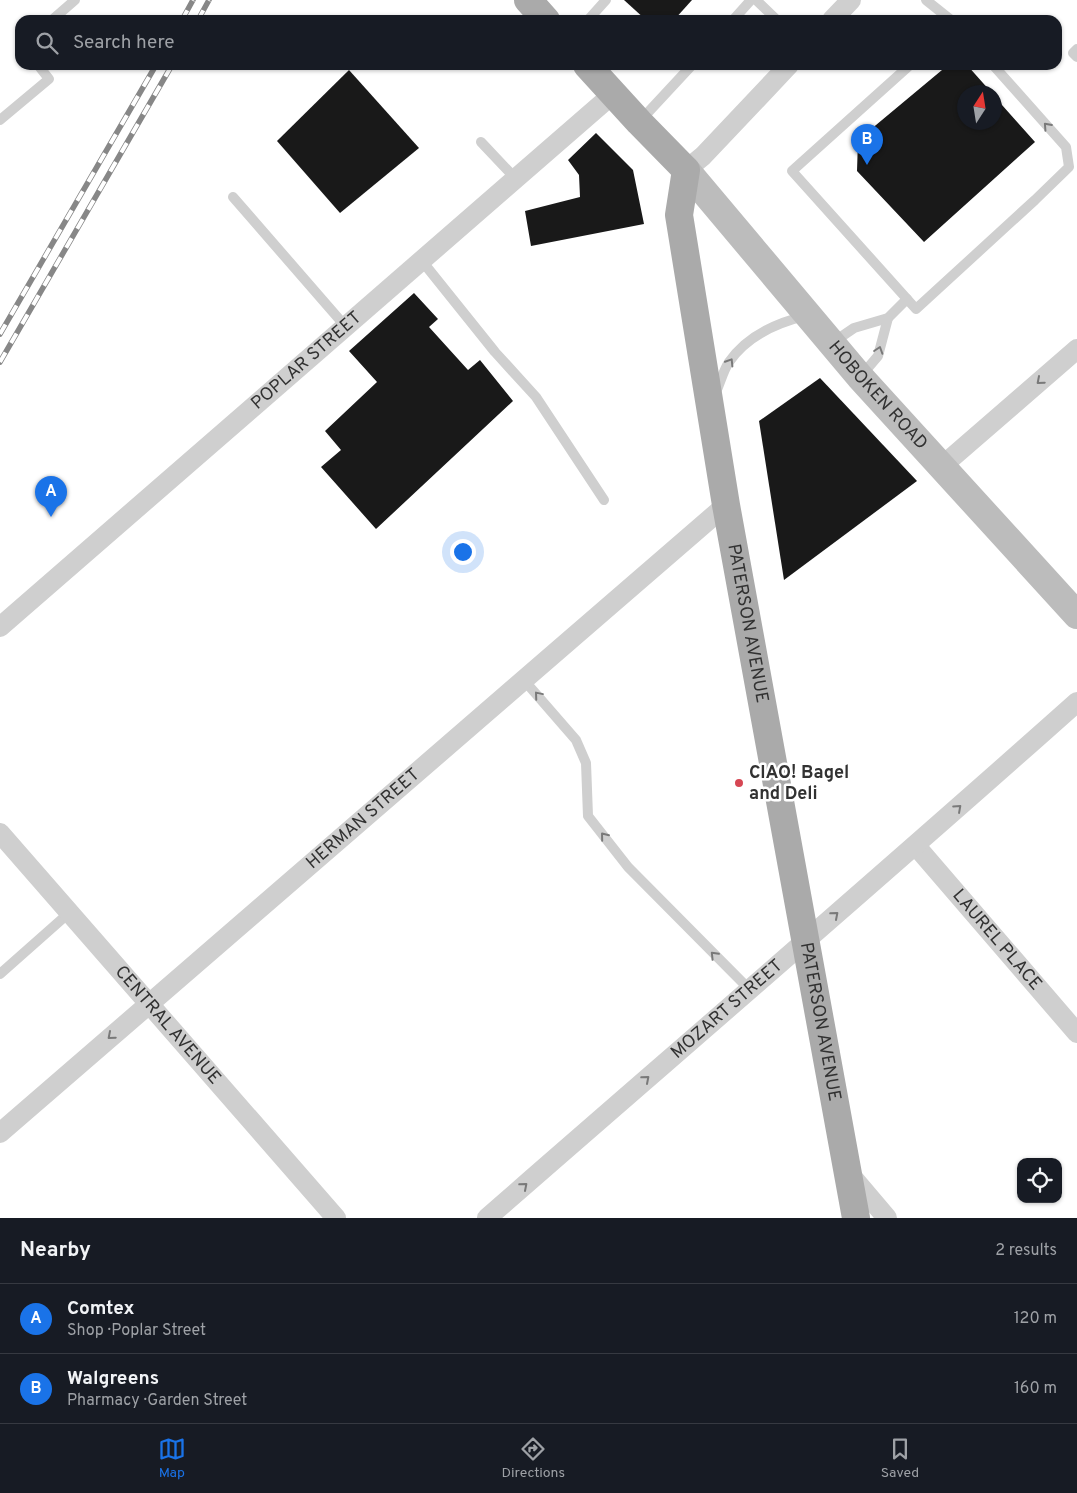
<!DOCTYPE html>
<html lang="en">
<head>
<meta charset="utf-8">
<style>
	:root { --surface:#171b24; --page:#20242c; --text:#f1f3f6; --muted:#9ea1a6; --line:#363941; --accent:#1a73e8 }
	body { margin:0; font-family:Overpass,sans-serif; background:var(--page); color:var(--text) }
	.controls { position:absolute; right:15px; bottom:15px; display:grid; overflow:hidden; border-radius:10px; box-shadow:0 1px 4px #0004 }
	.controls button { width:45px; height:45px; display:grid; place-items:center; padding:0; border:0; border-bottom:1px solid var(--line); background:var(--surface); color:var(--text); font:25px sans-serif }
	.compass { position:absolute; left:957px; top:85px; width:45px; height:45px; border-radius:50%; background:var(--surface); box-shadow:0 1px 4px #0004; rotate:12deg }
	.you { position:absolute; left:462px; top:551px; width:18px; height:18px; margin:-12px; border:4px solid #fff; border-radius:50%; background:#1a73e8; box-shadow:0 0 0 8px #1a73e833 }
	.badge { display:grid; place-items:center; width:32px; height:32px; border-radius:50%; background:var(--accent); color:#fff; font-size:16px; font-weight:700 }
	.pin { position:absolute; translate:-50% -41px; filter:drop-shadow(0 1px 2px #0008) }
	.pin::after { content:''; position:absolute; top:26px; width:18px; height:15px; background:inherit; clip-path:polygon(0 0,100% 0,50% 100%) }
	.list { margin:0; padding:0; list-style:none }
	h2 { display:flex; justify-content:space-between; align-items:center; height:65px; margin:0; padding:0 20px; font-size:21px }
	h2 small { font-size:16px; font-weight:400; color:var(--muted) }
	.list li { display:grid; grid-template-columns:32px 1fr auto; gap:15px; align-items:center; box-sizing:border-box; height:70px; padding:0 20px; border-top:1px solid var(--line) }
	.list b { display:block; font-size:19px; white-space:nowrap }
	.list p { margin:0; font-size:16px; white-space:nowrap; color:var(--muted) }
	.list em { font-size:16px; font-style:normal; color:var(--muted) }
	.icon { flex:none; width:28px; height:28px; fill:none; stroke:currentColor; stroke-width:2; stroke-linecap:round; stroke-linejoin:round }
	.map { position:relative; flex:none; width:1077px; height:1218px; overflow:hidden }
	.search { position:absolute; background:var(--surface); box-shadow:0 1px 4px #0004; left:15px; right:15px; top:15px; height:55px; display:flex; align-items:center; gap:12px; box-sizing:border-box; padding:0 18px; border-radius:15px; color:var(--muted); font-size:19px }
	.sheet { height:205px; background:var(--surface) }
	nav { display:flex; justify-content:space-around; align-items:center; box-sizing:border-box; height:70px; border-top:1px solid var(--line); background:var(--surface); font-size:14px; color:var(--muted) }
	nav a { display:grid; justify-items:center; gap:2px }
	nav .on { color:var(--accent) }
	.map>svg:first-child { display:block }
</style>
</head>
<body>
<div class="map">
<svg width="1077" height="1218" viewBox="0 0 1077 1218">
	<rect width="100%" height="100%" fill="#fff"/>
	<g fill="#191919">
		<polygon points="624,0 692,0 674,20 646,20"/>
		<polygon points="948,65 967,65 991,92 964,92 964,122 994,122 994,96 1035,142 924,242 857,171 858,140"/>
		<polygon points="349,70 419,148 340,213 277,141"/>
		<polygon points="596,133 633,170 644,224 531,246 525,211 580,197 579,175 568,160"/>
		<polygon points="414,293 438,319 429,327 468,370 480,360 513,401 376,529 321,467 341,450 325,431 377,382 349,351"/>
		<polygon points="820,378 917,481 784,580 759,421"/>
	</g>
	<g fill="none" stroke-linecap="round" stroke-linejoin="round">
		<g stroke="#cfcfcf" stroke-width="10">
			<polyline points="756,0 777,20"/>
			<polyline points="926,0 951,20"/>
			<polyline points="52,20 75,0"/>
			<polyline points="588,20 606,0"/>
			<polyline points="733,20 751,0"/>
			<polyline points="1077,49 1073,53 1077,57"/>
			<polyline points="910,65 792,171 916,309 1035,200 1069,167 1066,147 993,65"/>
			<polyline points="0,120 49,79 38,65"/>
			<polyline points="640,121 692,65"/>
			<polyline points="481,142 516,179"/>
			<polyline points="233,197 346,327"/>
			<polyline points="422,261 495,352 536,397 604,500"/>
			<polyline points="832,343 854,328 888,318 907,299"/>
			<polyline points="861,376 878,356 888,318"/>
			<path d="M 715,394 C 720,384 723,371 729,362 C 747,336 776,323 805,316"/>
			<polyline points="523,679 576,740 586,763 588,816 628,867 749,989"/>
			<polyline points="0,974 70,912"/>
		</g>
		<g stroke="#cfcfcf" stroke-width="20">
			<polyline points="832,20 851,0"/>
			<polyline points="686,170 703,156 789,65"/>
			<polyline points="941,467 1077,349"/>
			<path id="s1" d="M 0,627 L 613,94"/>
			<path id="s2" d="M 0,833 L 336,1218"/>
			<path id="s3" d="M 916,846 L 1077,1033"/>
			<path id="s4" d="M 0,1133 L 726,505"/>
			<polyline points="848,1172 887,1218"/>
			<path id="s5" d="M 487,1218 C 684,1046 882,876 1077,702"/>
		</g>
		<path stroke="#bcbcbc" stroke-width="28" id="s6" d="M 686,170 L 860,377 L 1077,615"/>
		<g stroke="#aaa" stroke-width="28">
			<polyline points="528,0 546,20"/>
			<path id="s7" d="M 587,65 L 639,122 L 686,170 L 679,215 L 726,505 L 856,1218"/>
		</g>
		<g stroke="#878787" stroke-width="5.5">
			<g id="rail">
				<polyline points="182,20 193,0"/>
				<polyline points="198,20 209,0"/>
				<polyline points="0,334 156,65"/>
				<polyline points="0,362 172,65"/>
			</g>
		</g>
		<use href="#rail" stroke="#fff" stroke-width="4" stroke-dasharray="11" stroke-linecap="butt"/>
	</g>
	<defs><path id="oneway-chevron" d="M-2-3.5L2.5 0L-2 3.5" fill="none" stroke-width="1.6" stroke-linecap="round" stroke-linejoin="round" transform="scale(1.25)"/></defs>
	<g stroke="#797979">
		<use href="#oneway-chevron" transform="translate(1047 126) rotate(-132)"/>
		<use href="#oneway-chevron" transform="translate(879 350) rotate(-72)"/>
		<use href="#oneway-chevron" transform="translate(730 362) rotate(-58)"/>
		<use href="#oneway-chevron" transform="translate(1040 381) rotate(139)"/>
		<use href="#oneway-chevron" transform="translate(538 695) rotate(-130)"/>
		<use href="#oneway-chevron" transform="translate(958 808) rotate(-42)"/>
		<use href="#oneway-chevron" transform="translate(604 836) rotate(-129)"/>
		<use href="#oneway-chevron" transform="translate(835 915) rotate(-41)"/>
		<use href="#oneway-chevron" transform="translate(714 955) rotate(-134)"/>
		<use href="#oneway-chevron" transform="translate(111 1036) rotate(139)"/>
		<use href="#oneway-chevron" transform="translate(646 1079) rotate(-41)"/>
		<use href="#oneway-chevron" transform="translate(524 1186) rotate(-41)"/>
	</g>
	<circle fill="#d64653" stroke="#fff" stroke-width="2" cx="739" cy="783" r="5"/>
	<g text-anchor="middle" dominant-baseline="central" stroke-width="5" stroke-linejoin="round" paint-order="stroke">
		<g font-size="18" fill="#323232" stroke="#fff">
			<text stroke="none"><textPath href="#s1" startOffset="406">POPLAR STREET</textPath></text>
			<text stroke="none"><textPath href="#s6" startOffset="296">HOBOKEN ROAD</textPath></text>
			<text stroke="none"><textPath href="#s7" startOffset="604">PATERSON AVENUE</textPath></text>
			<text stroke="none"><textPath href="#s4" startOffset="480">HERMAN STREET</textPath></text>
			<text stroke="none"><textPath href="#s3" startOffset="124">LAUREL PLACE</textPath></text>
			<text stroke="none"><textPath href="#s5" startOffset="318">MOZART STREET</textPath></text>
			<text stroke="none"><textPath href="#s7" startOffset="1009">PATERSON AVENUE</textPath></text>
			<text stroke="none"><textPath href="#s2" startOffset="255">CENTRAL AVENUE</textPath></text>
		</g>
		<g font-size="18" font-weight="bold" fill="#323232" stroke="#fff" text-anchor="start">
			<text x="749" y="773">CIAO! Bagel<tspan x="749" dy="21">and Deli</tspan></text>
		</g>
	</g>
</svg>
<div class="controls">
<button><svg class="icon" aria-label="locate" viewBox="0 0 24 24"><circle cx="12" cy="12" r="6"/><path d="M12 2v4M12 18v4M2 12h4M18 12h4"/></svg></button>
</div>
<svg class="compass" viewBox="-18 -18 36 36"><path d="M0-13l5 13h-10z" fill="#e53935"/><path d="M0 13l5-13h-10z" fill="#9ea1a6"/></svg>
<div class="you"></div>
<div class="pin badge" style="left:51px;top:517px">A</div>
<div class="pin badge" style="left:867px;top:165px">B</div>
<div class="search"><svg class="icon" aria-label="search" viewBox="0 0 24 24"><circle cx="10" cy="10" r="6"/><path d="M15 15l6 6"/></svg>Search here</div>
</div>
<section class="sheet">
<h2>Nearby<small>2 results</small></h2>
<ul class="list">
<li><span class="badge">A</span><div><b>Comtex</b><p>Shop · Poplar Street</p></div><em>120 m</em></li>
<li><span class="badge">B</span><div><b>Walgreens</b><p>Pharmacy · Garden Street</p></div><em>160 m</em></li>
</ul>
</section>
<nav>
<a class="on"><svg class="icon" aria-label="map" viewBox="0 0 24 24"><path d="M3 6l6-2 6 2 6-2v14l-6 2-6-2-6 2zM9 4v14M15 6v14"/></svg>Map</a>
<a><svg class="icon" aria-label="directions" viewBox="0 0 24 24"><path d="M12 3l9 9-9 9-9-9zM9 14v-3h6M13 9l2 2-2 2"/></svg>Directions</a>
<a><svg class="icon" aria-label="saved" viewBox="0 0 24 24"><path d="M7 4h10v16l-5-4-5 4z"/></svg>Saved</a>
</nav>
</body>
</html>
